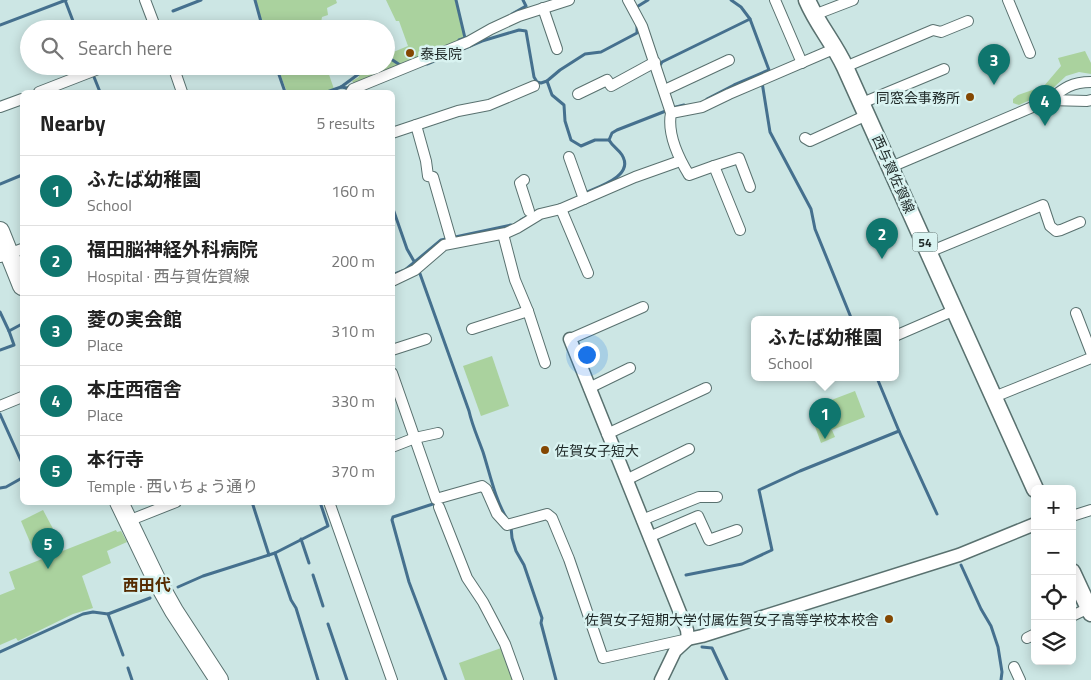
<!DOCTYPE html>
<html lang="en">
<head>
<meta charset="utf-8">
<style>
	:root { --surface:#fff; --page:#f2f2f2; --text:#222; --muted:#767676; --line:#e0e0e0; --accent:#0f766e }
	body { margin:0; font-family:"Titillium Web","Noto Sans JP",sans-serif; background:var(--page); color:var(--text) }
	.controls { position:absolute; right:15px; bottom:15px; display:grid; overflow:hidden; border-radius:8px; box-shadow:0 2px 12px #0003 }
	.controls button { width:45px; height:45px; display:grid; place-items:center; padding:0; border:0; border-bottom:1px solid var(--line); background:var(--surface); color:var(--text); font:25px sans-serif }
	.you { position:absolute; left:586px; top:354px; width:18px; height:18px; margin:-12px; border:4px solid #fff; border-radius:50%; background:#1a73e8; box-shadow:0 0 0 8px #1a73e833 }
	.badge { display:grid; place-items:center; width:32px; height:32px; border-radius:50%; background:var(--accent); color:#fff; font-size:16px; font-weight:700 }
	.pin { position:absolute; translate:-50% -41px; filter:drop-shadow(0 1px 2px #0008) }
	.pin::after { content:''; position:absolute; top:26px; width:18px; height:15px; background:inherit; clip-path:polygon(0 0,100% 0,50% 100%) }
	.popup { position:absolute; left:751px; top:316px; width:148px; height:65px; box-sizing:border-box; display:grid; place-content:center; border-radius:8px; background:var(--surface); filter:drop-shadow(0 1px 4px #0005); font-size:16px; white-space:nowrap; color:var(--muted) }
	.popup b { font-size:19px; color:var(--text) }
	.popup::after { content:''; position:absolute; left:50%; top:100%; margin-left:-10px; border:10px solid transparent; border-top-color:var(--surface) }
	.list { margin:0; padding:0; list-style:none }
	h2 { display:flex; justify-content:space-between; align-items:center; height:65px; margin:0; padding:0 20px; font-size:21px }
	h2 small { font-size:16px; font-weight:400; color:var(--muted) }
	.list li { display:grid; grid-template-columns:32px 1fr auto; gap:15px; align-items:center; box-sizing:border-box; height:70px; padding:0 20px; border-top:1px solid var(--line) }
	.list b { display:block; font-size:19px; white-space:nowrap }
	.list p { margin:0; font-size:16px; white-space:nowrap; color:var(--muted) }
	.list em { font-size:16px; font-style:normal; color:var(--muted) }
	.icon { flex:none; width:28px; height:28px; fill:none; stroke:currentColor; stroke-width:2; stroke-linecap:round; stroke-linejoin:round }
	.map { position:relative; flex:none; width:1091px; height:680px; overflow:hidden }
	.search { position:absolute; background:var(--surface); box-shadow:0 2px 12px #0003; left:20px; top:20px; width:375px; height:55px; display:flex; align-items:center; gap:12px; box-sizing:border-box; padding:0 18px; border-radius:28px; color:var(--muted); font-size:19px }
	.panel { position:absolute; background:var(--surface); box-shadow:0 2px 12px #0003; left:20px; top:90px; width:375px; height:415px; border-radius:8px }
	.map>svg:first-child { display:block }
</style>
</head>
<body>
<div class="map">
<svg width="1091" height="680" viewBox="0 0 1091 680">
	<rect width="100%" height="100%" fill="#cce6e4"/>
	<g fill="#aad29e">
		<polygon points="256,0 336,0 337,3 327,8 328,15 322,17 320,29 264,29"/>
		<polygon points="386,0 455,0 465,40 355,85 352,81 359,77 356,66 386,66 386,55 408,46 399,21 396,21"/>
		<polygon points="1085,51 1091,63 1091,74 1079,72 1066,76 1050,91 1019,105 1013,103 1013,99 1018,95 1044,86 1061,66 1058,58"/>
		<polygon points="277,66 326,66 334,89 325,92 287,92"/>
		<polygon points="492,356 509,406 481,416 463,366"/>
		<polygon points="855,391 865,417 832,430 835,437 821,443 813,421 821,404"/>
		<polygon points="43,510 59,540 39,549 33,549 21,521"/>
		<polygon points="116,530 117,532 121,531 127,542 107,551 111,563 82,576 93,608 73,614 18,641 16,638 0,645 0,595 15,589 9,572"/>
		<polygon points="504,647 516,680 465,680 459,663"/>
	</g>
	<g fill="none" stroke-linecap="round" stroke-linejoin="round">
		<g stroke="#45708e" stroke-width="3">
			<polyline points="65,0 76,29"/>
			<polyline points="255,0 263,29"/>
			<polyline points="456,0 465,38 459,40"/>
			<polyline points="635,8 648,0"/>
			<polyline points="173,11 201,0"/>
			<polyline points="512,14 526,6 523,0"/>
			<polyline points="0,25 66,0"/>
			<polyline points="386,60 391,59 400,65"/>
			<polyline points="427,64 482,41 519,30 526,31 534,77 537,82 541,83 547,81 560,70 585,54 601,52 637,33 637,25"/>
			<polyline points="276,66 285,92"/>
			<polyline points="659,67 662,62 750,19"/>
			<polyline points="94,77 100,92"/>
			<polyline points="547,81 552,95 564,105 565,121 571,140 581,146 595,140 609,140"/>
			<polyline points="762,82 770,132 811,209 815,229 852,320"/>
			<polyline points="341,87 360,73 362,66"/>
			<polyline points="327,92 341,87 347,88 352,86"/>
			<polyline points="707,99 734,85 769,70 750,19 741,7 731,0"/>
			<polyline points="0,184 22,175"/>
			<path d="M 585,193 C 598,187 635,176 622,155 C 618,149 613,147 609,140 L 612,133 L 617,130 L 676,107 L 684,105"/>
			<polyline points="392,206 407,249 415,263"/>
			<polyline points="521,220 539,210"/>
			<path d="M 419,271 L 469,411 C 472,425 478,438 483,452 C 490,474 495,499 507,519"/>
			<polyline points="392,275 405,270 441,240 511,225"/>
			<polyline points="0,312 9,331"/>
			<polyline points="0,350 14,345 9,331 22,324"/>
			<polyline points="877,378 899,431 937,514"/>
			<polyline points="0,414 22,463"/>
			<polyline points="0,488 6,487 22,478"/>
			<polyline points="252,502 269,555"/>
			<polyline points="436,503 393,517 392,520 409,582 446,680"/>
			<polyline points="511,527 512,538 516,551 524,565 542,618 541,623 556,680"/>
			<polyline points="301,539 309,563"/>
			<polyline points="275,553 291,600 296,608 318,680"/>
			<polyline points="961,565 981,609 991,626 998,647 1002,672 1001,680"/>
			<polyline points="313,575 323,606"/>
			<polyline points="686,575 742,564 772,550 759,490 800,471 899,431"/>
			<polyline points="178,587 203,576 275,553 328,526 320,502"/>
			<polyline points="108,614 123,655"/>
			<polyline points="328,624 347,680"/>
			<polyline points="702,647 712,648 727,680"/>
			<polyline points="0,652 83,614 93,612 108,614 150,598"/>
			<polyline points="128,668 132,680"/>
		</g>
		<g stroke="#59716f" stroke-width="12">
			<g id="minor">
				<polyline points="145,0 156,29"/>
				<path d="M 628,0 L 642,26 L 671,113 C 667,134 678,157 689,175 L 714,166 L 740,230"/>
				<polyline points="775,0 802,63"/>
				<polyline points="1008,0 1030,53"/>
				<polyline points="543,8 557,49"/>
				<polyline points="814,15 853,0"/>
				<polyline points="173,66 182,92"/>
				<polyline points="845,67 933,30 941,32 968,21"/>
				<polyline points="669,88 729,60"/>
				<polyline points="39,92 106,66"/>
				<polyline points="351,92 353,89 468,42 491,29 519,16 569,0"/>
				<polyline points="578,94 607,80 611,86 655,62"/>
				<polyline points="1049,100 1087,101 1091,100"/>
				<polyline points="862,103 944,69"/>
				<polyline points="0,107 22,99"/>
				<polyline points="671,113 702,107 729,94 836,48"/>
				<polyline points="416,125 426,161 428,176 433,177 452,243"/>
				<polyline points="392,133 458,111 489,105 534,86"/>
				<polyline points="805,138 810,141 867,115"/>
				<polyline points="569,157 584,199"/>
				<polyline points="714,166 739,158 750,187"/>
				<path d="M 891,167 L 1049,100 C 1064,88 1072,82 1091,82"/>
				<polyline points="524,180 520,183 529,211"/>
				<polyline points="561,209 588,273"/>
				<polyline points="503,234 515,280 528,311 545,363"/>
				<polyline points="929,252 1043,205 1050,226 1056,231 1061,230 1080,222"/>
				<polyline points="0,257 22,249"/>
				<polyline points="392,281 415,270 444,245 506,233 517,228 540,214 561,209 635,177 680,161"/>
				<polyline points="1076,313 1091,352"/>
				<polyline points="472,329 528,311"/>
				<polyline points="895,336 955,310"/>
				<polyline points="570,339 643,307"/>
				<polyline points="392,350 426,339"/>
				<polyline points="392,373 436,499 482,486 486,489 497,514 507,525 547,514 552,518 569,559 603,658 688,639"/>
				<polyline points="589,388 630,368"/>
				<polyline points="994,397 1091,358"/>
				<polyline points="0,406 22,397"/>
				<polyline points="607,434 706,388"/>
				<polyline points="392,447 415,438 438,433"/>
				<polyline points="626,480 689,449"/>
				<polyline points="329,502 392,680"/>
				<polyline points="439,507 467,578 483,602 505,644 518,680"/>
				<polyline points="1072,516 1091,510"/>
				<polyline points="642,520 699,497 717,497"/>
				<polyline points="128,521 176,502"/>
				<polyline points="649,537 698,516 709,540 737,530"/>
				<polyline points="1072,616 1089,608"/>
				<polyline points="1027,638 1035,634"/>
				<polyline points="1014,667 1020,680"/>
			</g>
		</g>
		<g stroke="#59716f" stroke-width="15">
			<g id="tertiary">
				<polyline points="570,339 687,630 688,639 675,651 661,680"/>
				<polyline points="688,639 702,636 959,555 1035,524"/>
			</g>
		</g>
		<g stroke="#59716f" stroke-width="19">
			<g id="primary">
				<path d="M 807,0 C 817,24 834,43 845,67 L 1035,489"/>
				<polyline points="1072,572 1091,613"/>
			</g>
		</g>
		<g stroke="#59716f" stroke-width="20">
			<g id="trunk">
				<polyline points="0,231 22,286"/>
				<polyline points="119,502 156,579 174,611 219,680"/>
			</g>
		</g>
		<use href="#minor" stroke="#fff" stroke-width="10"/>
		<use href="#tertiary" stroke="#fff" stroke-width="12"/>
		<use href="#primary" stroke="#fff" stroke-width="16"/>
		<use href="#trunk" stroke="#fff" stroke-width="18"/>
	</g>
	<g fill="#844702" stroke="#d9f3f1" stroke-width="2">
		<circle cx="410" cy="53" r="5"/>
		<circle cx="970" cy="97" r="5"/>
		<circle cx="545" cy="450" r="5"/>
		<circle cx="889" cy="619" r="5"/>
	</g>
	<g text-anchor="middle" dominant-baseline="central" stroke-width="5" stroke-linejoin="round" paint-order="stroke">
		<rect fill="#d9f3f1" stroke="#586665" stroke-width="1" x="912.5" y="232.5" width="25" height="19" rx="4"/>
		<g font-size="12" font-weight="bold" fill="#202a29">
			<text x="925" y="242">54</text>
		</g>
		<g font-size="14" fill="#202a29" stroke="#d9f3f1" text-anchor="start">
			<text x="420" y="53">泰長院</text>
			<text x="960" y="97" text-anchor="end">同窓会事務所</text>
			<text x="555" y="450">佐賀女子短大</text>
			<text x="879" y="619" text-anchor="end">佐賀女子短期大学付属佐賀女子高等学校本校舎</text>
		</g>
		<g font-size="14" fill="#202a29" stroke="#d9f3f1">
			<text transform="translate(894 174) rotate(66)">西与賀佐賀線</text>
		</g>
		<g font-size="16" font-weight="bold" fill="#552b00" stroke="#d9f3f1">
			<text x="147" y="585">西田代</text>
		</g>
	</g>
</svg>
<div class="controls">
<button>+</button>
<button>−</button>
<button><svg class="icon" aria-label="locate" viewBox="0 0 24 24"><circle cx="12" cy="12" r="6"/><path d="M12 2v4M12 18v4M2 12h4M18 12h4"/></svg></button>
<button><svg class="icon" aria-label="layers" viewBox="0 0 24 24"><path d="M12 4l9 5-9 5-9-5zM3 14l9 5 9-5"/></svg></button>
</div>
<div class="you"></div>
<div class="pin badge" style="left:825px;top:439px">1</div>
<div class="popup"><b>ふたば幼稚園</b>School</div>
<div class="pin badge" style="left:882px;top:259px">2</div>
<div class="pin badge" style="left:994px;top:85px">3</div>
<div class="pin badge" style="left:1045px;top:126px">4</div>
<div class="pin badge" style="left:48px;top:569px">5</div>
<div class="search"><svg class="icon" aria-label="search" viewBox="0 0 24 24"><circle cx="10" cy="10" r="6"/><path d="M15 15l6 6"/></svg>Search here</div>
<section class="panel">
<h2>Nearby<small>5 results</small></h2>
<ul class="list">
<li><span class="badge">1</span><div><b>ふたば幼稚園</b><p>School</p></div><em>160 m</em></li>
<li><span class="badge">2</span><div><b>福田脳神経外科病院</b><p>Hospital · 西与賀佐賀線</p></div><em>200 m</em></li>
<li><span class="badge">3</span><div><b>菱の実会館</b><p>Place</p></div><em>310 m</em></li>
<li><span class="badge">4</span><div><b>本庄西宿舎</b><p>Place</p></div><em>330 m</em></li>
<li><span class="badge">5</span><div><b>本行寺</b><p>Temple · 西いちょう通り</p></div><em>370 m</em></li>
</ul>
</section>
</div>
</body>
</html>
